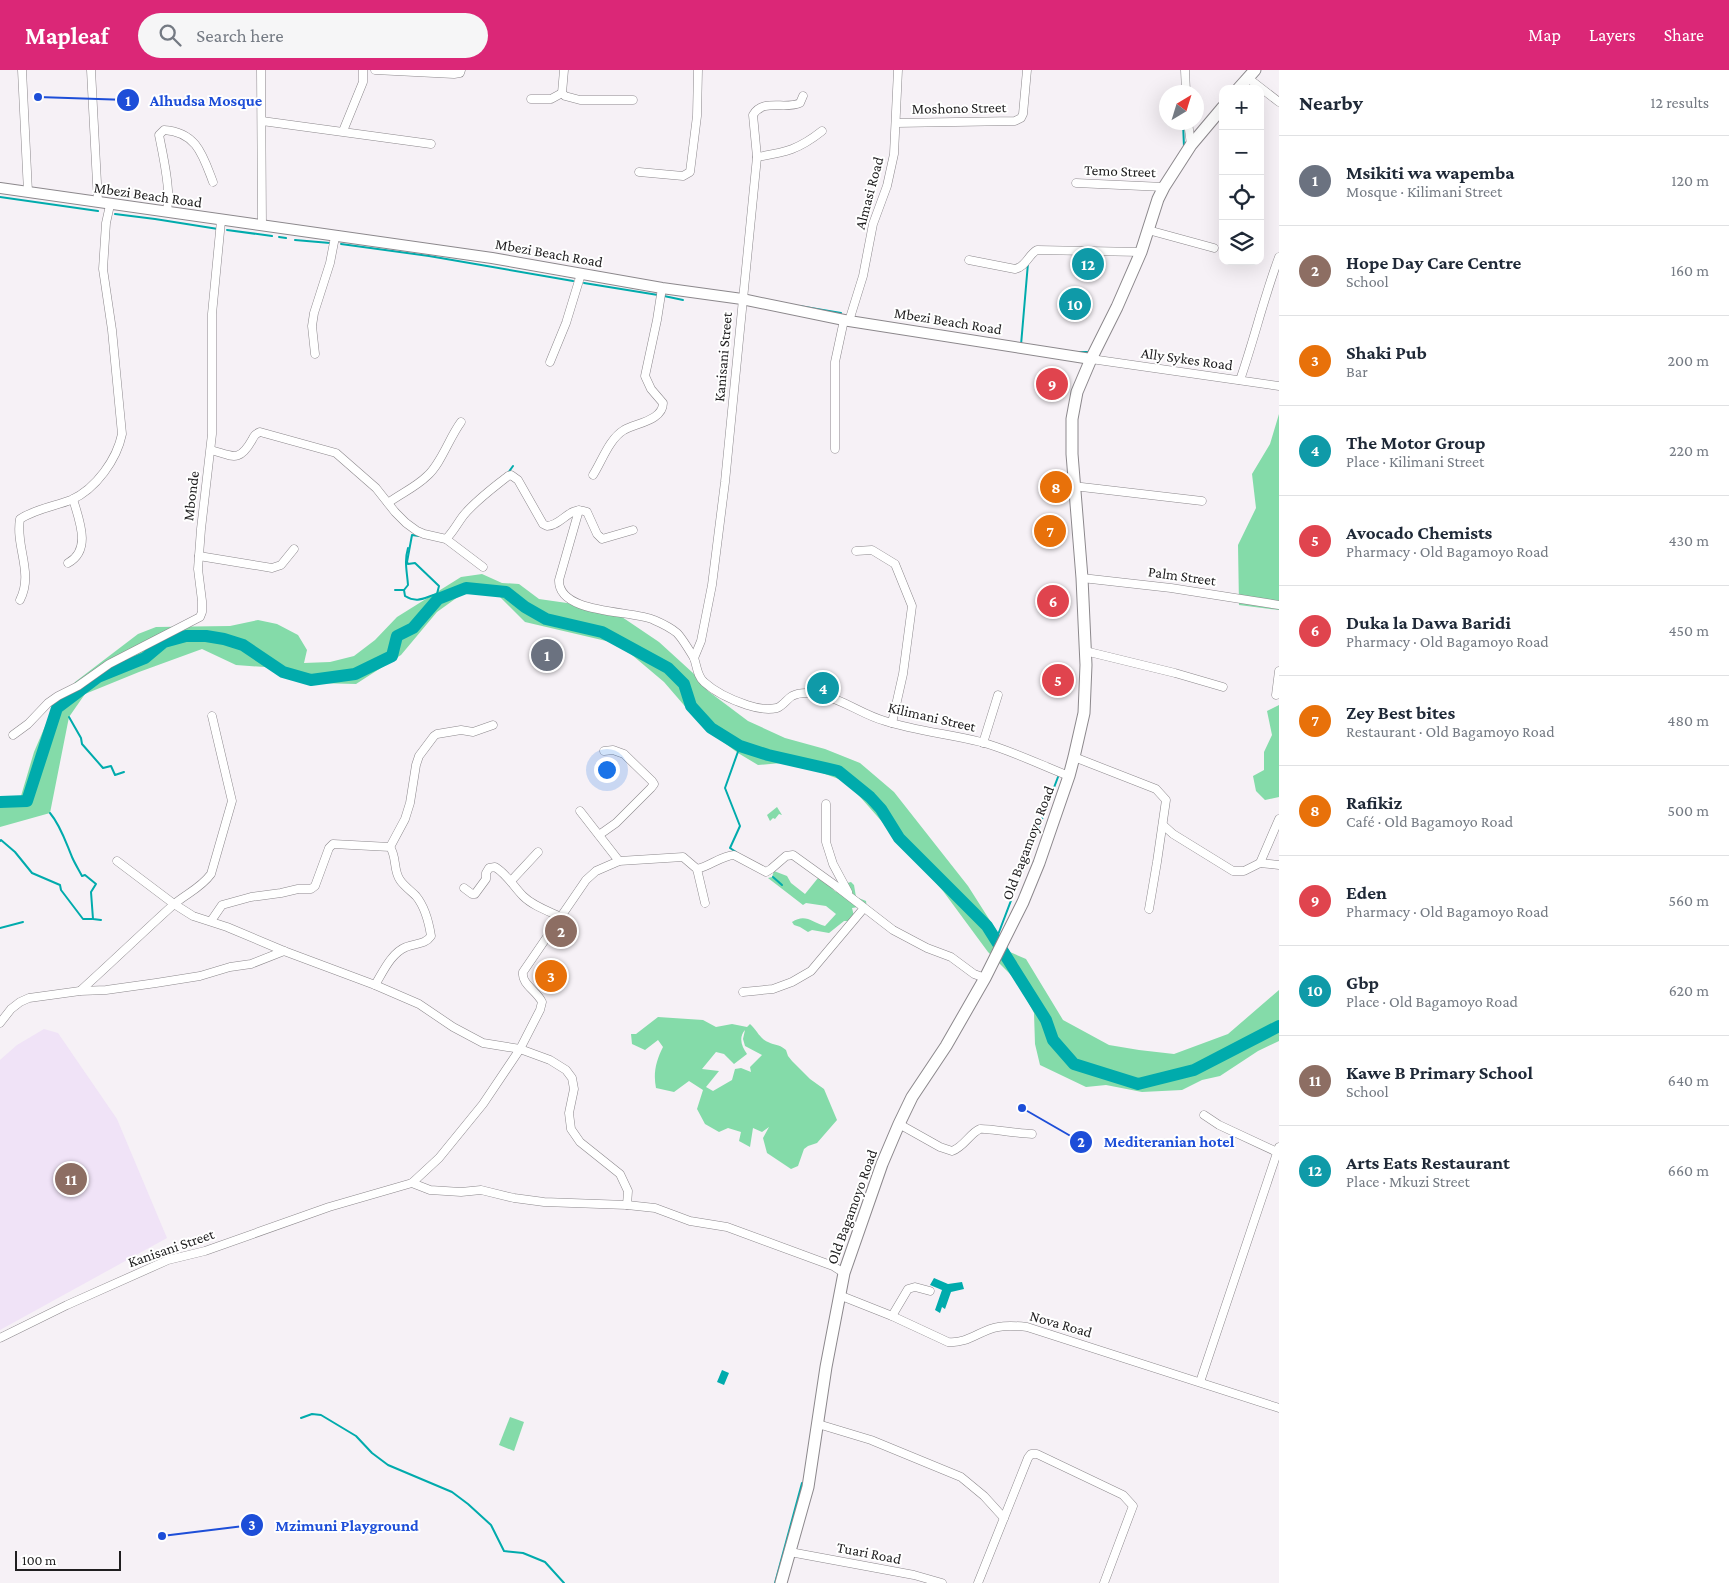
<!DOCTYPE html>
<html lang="en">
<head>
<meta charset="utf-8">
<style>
	:root { --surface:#fff; --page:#f6f6f7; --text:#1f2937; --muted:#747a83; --line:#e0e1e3; --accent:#db2777 }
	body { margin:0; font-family:"Crimson Pro",serif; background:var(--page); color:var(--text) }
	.controls { position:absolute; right:15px; top:15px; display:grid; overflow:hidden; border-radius:10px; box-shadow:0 5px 20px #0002 }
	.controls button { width:45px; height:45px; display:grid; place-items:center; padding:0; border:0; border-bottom:1px solid var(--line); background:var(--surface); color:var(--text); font:25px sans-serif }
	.compass { position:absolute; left:1159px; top:15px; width:45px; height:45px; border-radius:50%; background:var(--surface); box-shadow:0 5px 20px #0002; rotate:38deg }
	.scale { position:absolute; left:15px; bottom:12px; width:106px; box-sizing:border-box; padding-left:5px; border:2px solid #1f1e1f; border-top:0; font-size:14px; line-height:18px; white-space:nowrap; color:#1f1e1f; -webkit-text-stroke:4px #fff; paint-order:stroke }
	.you { position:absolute; left:606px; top:699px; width:18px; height:18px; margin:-12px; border:4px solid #fff; border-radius:50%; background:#1a73e8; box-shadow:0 0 0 8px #1a73e833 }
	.badge { display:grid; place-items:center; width:32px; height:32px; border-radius:50%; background:var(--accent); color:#fff; font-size:16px; font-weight:700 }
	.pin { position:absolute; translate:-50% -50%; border:2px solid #fff; box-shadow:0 1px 5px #0006 }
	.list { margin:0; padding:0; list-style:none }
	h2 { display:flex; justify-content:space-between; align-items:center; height:65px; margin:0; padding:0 20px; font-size:21px }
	h2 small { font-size:16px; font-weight:400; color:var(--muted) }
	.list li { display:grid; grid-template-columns:32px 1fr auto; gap:15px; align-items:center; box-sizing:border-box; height:90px; padding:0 20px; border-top:1px solid var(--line) }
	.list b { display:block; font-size:19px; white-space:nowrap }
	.list p { margin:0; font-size:16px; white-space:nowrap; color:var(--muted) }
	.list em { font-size:16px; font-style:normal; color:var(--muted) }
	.icon { flex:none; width:28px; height:28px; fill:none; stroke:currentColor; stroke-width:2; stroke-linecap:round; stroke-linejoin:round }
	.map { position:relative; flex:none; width:1279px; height:1513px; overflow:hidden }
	header { display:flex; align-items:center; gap:30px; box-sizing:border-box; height:70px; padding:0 25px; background:var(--accent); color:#fff }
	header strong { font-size:24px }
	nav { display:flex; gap:28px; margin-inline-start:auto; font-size:18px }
	.search { width:350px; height:45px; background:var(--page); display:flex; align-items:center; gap:12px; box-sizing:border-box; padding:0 18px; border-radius:28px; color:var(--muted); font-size:19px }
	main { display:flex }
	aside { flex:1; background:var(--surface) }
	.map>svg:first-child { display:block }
</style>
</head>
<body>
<header>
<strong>Mapleaf</strong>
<div class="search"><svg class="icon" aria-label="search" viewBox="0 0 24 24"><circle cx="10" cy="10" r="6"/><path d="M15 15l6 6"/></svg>Search here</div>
<nav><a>Map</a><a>Layers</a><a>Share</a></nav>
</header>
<main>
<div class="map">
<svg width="1279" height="1513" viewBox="0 0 1279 1513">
	<rect width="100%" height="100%" fill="#f6f1f6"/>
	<polygon fill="#f0e3f7" points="44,959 58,963 117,1049 167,1168 0,1260 0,990 17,975"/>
	<g fill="#84dba9" fill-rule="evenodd">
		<polygon points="1279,344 1279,540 1239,535 1238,475 1256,438 1252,404 1270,374"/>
		<polygon points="482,504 502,513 519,514 539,529 574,534 619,545 659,572 693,603 708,621 748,651 785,668 825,679 860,693 894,722 968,816 1010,882 1026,889 1063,950 1109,975 1139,980 1174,984 1228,964 1279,920 1279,971 1258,981 1220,1006 1202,1010 1182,1020 1142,1022 1106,1015 1086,1017 1040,995 1035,974 1034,943 1017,911 988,882 943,821 847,712 792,692 758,695 738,683 702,656 664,612 619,574 525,552 500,527 477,519 462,524 437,542 401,585 356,614 315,613 265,597 236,595 202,579 139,602 85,624 69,647 50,743 0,757 0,729 21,726 34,682 49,647 75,612 138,564 156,557 230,556 258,550 277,554 298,565 307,580 304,593 330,592 354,586 375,570 397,547 461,507"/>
		<polygon points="1279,635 1279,727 1265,730 1256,721 1253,706 1264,700 1264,682 1272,665 1267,641"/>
		<polygon points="777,737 782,745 779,744 775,749 773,748 770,751 767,745"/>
		<path d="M 774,801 L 787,806 L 791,813 L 805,824 L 818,808 L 824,806 C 829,814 832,823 842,823 L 847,813 L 851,812 L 854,815 L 856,827 L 866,831 L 867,838 L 858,837 L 852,838 L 854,846 L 851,851 L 844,851 L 829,863 L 812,860 L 808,862 L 800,857 L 794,855 L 792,852 C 805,843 812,852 825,856 L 836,844 L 826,836 L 806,833 L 803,835 L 768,808 L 772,807 Z"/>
		<path d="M 658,947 L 703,950 L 716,957 L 732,954 L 747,957 L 750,954 C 757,960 759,968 768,972 C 776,976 777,973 786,980 L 788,986 L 792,991 L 810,1009 L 824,1019 L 837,1050 L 817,1073 L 808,1076 L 804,1079 L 798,1096 L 791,1099 L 767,1083 L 763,1068 L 769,1057 L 762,1062 L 753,1058 L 750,1077 L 739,1071 L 741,1062 L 728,1058 L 719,1062 L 705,1054 L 697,1039 L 703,1020 L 689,1011 L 674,1022 L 656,1018 C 653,1003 656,991 663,977 L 658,970 L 645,980 L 632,974 L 631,964 L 636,964 ZM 745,960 L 743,969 L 745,976 L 762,985 L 750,997 L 751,1002 L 741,998 L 735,999 L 732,1010 L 713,1021 L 706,1017 L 719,1001 L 702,999 L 716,982 L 724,984 L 734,994 L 747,984 C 742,977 738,968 745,960 Z"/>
		<polygon points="510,1347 524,1352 514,1381 499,1375"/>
	</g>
	<g fill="#00abac">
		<polygon points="934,1208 948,1214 962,1212 964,1219 951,1222 945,1239 942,1237 940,1243 935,1240 942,1220 930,1215"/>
		<polygon points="722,1300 729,1303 724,1315 717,1312"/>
	</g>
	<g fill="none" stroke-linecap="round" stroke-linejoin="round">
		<g stroke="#00abac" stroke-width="2">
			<polyline points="1183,52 1184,77"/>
			<polyline points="0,127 98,141"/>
			<polyline points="115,144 155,149 218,159"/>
			<polyline points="227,160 272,166"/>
			<polyline points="279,167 286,168"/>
			<polyline points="295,170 330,173"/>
			<polyline points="341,174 429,186 573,211"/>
			<polyline points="584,213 658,225"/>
			<polyline points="664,226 683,230"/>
			<polyline points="799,236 841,243"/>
			<polyline points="1021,275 1028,193"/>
			<polyline points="1078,282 1089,282"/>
			<polyline points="508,403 513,396"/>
			<polyline points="419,466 412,465 407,492 408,494 415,493 439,516 437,524"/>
			<path d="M 395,520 L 404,520 L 405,526 C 418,534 425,527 437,524 C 441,523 447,524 451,524"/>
			<path d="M 404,520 L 408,515 C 407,501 404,492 408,478"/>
			<polyline points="69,647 81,668 82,674 103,698 111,696 115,705 124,702"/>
			<path d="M 50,743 C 61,756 66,773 72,787 C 75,794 79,800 82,806 L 85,805 L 96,814 L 91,822 L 93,849 L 101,850"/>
			<polyline points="0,771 1,770 15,782 32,803 60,815 61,820 83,849 92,849"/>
			<polyline points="736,782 730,778 740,756 725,718 740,676"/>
			<polyline points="773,807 782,815"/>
			<polyline points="0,858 23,852"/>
			<polyline points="996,870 1058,707"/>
			<polyline points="301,1348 312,1344 321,1345 356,1366 372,1383 388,1395 452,1422 468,1434 491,1455 504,1481 523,1483 545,1492 564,1513"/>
			<polyline points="775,1513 802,1413"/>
		</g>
		<polyline stroke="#00abac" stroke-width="12" points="0,732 27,731 57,638 98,607 145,588 164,572 186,566 206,566 224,569 243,575 283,602 311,610 355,604 392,586 397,566 413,558 438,529 466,518 506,522 525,537 546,549 602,562 668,598 684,614 691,636 711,658 740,676 768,685 838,701 870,727 881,739 899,768 987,856 1046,950 1053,970 1074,994 1138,1014 1194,1000 1279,956"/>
		<g stroke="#8c888c" stroke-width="9">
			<g id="street">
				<polyline points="22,0 28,122"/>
				<polyline points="91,0 98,132"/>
				<polyline points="261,0 262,156"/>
				<polyline points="375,0 454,4 460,3 461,0"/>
				<polyline points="564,0 562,23 565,26 580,30 633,30"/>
				<polyline points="1185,0 1186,22"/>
				<polyline points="1248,8 1279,32"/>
				<polyline points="531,29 551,29 562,23"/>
				<polyline points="262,51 431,74"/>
				<polyline points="1188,52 1191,75"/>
				<polyline points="896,53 1015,51 1021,48 1023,44 1027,0"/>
				<polyline points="343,61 363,12 363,0"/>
				<path d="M 757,87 C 786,82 798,80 822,61"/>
				<polyline points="639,102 683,106 690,102 697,46 698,0"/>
				<polyline points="1076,113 1164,117"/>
				<path d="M 166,141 C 173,129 162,80 159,65 L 164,60 C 197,62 203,86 213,112"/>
				<polyline points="1148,160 1214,178"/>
				<path d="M 969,190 L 1015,199 C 1026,197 1028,185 1037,180 L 1141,182"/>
				<polyline points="849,251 863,206 873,154 887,116 894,84 898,0"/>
				<polyline points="315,284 312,256 314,243 330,193 335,167"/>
				<polyline points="1091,289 1279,316"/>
				<polyline points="550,292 566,253 581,204"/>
				<path d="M 1240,310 C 1254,270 1264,227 1279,187"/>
				<polyline points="835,379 835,292 844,250"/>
				<path d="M 211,380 C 233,386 239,393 252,370 C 254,366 255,364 260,362 L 336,383 L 376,418 L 395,442 L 406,453 L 417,461 L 424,464 L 446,469 L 483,497"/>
				<path d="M 593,405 C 602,391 609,369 624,360 C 637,353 663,350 663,333 L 651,319 L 645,306 L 657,250 L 662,218"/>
				<polyline points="1073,416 1202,431"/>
				<path d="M 388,433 C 400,424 416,417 427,406 C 441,394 449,368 461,352"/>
				<path d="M 579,440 L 559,510 C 558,545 634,540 654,550 C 661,553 671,558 677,563 C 681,567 691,583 694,588 C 697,596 697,606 704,612 C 716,623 732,630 747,635 C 756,638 768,640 777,638 C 783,636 787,629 792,626 C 800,622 813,623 822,625 C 844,630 863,645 885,651 C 916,661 949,664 981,672 C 1010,680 1041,695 1069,706"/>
				<path d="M 446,469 C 453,462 457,454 463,446 C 475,431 493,418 508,406 L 511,405 L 518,410 L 543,454 L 547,456 C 563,455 569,435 587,442 L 597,464 L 602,469 L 633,460"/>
				<polyline points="856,481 872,480 895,494 912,536 903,604 892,653"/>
				<polyline points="199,486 272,498 281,495 294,479"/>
				<path d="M 68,493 C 92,480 79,450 73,429"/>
				<polyline points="1082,508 1171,518 1279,535"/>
				<path d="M 20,530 C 34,503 15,476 20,449 C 35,439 55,436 71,430 C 96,419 117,389 122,364 L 112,260 L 103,199 L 106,153 L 110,135"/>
				<polyline points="1085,581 1175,603 1223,617"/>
				<path d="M 694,588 L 701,571 L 712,515 L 725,412 L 757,87 L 753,45 C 763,28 785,40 800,33 L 803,26"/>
				<polyline points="1276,625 1279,601"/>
				<polyline points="13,665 28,654 48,633 58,626 78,616 109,594 200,547 202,542 202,531 198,499 201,459 212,364 212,244 221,151"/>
				<polyline points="983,673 998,625"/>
				<polyline points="1074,687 1156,719 1166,730 1157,792 1149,839"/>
				<polyline points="826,734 826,772 833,794 848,822"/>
				<polyline points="580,741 619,791"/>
				<polyline points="1163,755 1173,764 1233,801 1244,801 1260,793 1279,795"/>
				<polyline points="599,765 616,753 651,718 654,714 652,711 624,684 613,680 604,681"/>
				<polyline points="390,777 405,749 410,733 416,695 419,686 434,666 437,664 461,660 473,662 493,655"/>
				<polyline points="117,791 174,834 193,846 227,857 284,881 375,915 419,934 453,957 483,973 520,979 550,990 566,1000 572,1008 574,1019 569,1043 571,1059 580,1072 620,1104 628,1121 627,1135"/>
				<polyline points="1260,793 1279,749"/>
				<path d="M 697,799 C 710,796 721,786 734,785 L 766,802 L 771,799 L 786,786 L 793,785 L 836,816 L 893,860 L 927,878 L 951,887 L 974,904 L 985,908"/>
				<polyline points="511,811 538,782"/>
				<path d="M 464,818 L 472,824 L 475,824 L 486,809 L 486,803 L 489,798 L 495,797 C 507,804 513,816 523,826 C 533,836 548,841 561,847"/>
				<path d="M 211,851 L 222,835 L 251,827 L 281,823 L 298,819 L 311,819 L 315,816 L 329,778 L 333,774 L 390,777 C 397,787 393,800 400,810 C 404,816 411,821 416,826 C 425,837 429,853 431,866 C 425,875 415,873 406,877 C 391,883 383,902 375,915"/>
				<path d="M 80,921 C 111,893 141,864 172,836 C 185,824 200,819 211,804 L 232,731 L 212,646"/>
				<polyline points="743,922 773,919 792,912 811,901 864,838"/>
				<polyline points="0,953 11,939 20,932 29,928 80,921 106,920 156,913 200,906 230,897 251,894 284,881"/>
				<polyline points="1204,1045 1219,1055 1277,1082"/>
				<path d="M 899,1054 L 940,1077 L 952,1081 C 964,1077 970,1063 980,1059 C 984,1058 1023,1064 1032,1064"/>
				<polyline points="412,1113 430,1120 461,1122 481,1120 514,1128 544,1132 627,1135 655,1138 690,1151 727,1157 833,1196 844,1203"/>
				<path d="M 839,1225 L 892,1246 L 948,1272 C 968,1274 980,1260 998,1257 C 1008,1255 1018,1256 1027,1257 L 1279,1338"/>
				<polyline points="892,1246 908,1219 915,1217 930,1221"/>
				<path d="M 0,1268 L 67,1235 L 168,1190 L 205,1181 L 329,1137 L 412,1113 L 439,1088 L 483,1034 L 520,979 L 540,940 L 542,932 C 537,921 521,914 523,902 L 586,810 L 596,801 L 619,791 L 683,787 L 697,799 L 705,833"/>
				<polyline points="1200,1312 1279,1077"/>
				<polyline points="818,1354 871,1370 961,1407 984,1426 1004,1448"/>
				<polyline points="790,1482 914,1505 942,1513"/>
				<polyline points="978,1513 1028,1388 1031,1384 1037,1384 1123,1425 1133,1436 1104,1513"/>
			</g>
		</g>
		<g stroke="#8c888c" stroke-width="12">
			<polyline id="secondary" points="0,118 492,188 662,218 742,229 849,251 1091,289"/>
		</g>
		<g stroke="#8c888c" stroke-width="13">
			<g id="primary">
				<polyline points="1238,19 1255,0"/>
				<polyline points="781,1513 808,1417 826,1297 844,1203 882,1094 899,1054 912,1027 946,976 985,908 1023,832 1039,793 1069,706 1074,687 1084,643 1086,595 1082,508 1072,384 1072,349 1077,322 1091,289 1117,237 1141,182 1158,129 1164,117 1191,75 1223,37"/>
			</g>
		</g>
		<use href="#street" stroke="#fff" stroke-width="8"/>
		<use href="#secondary" stroke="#fff" stroke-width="10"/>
		<use href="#primary" stroke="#fff" stroke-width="11"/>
	</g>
	<g text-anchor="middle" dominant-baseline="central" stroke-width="4" stroke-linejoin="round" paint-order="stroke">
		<g font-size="15" fill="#1f1e1f" stroke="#fff">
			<text transform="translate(959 38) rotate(-1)">Moshono Street</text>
			<text transform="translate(1120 101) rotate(2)">Temo Street</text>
			<text transform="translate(869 123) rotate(-75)">Almasi Road</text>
			<text transform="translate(148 125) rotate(8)">Mbezi Beach Road</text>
			<text transform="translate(549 183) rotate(10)">Mbezi Beach Road</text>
			<text transform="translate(948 251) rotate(9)">Mbezi Beach Road</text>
			<text transform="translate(723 287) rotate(-85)">Kanisani Street</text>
			<text transform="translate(1187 289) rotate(8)">Ally Sykes Road</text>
			<text transform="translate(191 426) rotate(-83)">Mbonde</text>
			<text transform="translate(1182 506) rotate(8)">Palm Street</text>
			<text transform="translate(932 647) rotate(13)">Kilimani Street</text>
			<text transform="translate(1028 773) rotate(-69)">Old Bagamoyo Road</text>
			<text transform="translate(852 1137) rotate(-70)">Old Bagamoyo Road</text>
			<text transform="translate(171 1178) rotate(-19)">Kanisani Street</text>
			<text transform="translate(1061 1254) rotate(16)">Nova Road</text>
			<text transform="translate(869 1483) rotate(11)">Tuari Road</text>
		</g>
	</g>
	<path fill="none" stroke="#1d4ed8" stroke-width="2" d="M38 27L128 30M1022 1038L1081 1072M162 1466L252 1455"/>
	<g fill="#1d4ed8" stroke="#fff" stroke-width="2">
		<circle cx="38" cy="27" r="5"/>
		<circle cx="1022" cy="1038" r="5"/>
		<circle cx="162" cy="1466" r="5"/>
		<circle cx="128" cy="30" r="12"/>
		<circle cx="1081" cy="1072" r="12"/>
		<circle cx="252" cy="1455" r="12"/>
	</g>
	<g font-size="15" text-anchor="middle" font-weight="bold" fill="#fff">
		<text x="128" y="36">1</text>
		<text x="1081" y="1077">2</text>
		<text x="252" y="1460">3</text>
	</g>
	<g font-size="16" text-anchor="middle" font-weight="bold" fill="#1d4ed8" stroke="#fff" stroke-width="4" stroke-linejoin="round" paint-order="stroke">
		<text x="206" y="36">Alhudsa Mosque</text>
		<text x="1169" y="1077">Mediteranian hotel</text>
		<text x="347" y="1461">Mzimuni Playground</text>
	</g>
</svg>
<div class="controls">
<button>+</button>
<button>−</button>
<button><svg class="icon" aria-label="locate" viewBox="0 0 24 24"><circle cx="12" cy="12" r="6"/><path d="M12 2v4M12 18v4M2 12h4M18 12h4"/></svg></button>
<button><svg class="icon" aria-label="layers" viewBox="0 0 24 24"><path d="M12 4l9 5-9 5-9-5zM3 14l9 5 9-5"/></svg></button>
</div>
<svg class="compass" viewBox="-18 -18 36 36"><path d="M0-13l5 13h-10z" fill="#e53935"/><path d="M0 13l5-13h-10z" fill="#747a83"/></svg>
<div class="scale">100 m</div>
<div class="you"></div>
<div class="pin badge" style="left:547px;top:585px;background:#6b7280">1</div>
<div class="pin badge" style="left:561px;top:861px;background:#8d6e63">2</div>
<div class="pin badge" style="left:551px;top:906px;background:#e8710a">3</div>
<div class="pin badge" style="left:823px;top:618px;background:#0f9aa8">4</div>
<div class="pin badge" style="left:1058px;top:610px;background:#e0444e">5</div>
<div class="pin badge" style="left:1053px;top:531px;background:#e0444e">6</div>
<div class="pin badge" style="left:1050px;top:461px;background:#e8710a">7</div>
<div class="pin badge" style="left:1056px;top:417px;background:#e8710a">8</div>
<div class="pin badge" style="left:1052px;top:314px;background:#e0444e">9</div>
<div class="pin badge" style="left:1075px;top:234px;background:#0f9aa8">10</div>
<div class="pin badge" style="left:71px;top:1109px;background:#8d6e63">11</div>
<div class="pin badge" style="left:1088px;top:194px;background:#0f9aa8">12</div>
</div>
<aside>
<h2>Nearby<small>12 results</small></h2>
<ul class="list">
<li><span class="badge" style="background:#6b7280">1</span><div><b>Msikiti wa wapemba</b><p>Mosque · Kilimani Street</p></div><em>120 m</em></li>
<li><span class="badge" style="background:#8d6e63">2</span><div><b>Hope Day Care Centre</b><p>School</p></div><em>160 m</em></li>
<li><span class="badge" style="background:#e8710a">3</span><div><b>Shaki Pub</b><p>Bar</p></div><em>200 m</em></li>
<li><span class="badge" style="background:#0f9aa8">4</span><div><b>The Motor Group</b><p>Place · Kilimani Street</p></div><em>220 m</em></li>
<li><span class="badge" style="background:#e0444e">5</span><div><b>Avocado Chemists</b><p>Pharmacy · Old Bagamoyo Road</p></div><em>430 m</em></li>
<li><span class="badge" style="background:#e0444e">6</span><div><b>Duka la Dawa Baridi</b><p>Pharmacy · Old Bagamoyo Road</p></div><em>450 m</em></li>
<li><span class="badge" style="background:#e8710a">7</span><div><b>Zey Best bites</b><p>Restaurant · Old Bagamoyo Road</p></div><em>480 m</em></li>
<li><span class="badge" style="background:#e8710a">8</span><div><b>Rafikiz</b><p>Café · Old Bagamoyo Road</p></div><em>500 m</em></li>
<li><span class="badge" style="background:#e0444e">9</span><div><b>Eden</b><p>Pharmacy · Old Bagamoyo Road</p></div><em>560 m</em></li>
<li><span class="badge" style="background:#0f9aa8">10</span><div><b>Gbp</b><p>Place · Old Bagamoyo Road</p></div><em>620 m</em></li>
<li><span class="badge" style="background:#8d6e63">11</span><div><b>Kawe B Primary School</b><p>School</p></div><em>640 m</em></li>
<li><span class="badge" style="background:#0f9aa8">12</span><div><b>Arts Eats Restaurant</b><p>Place · Mkuzi Street</p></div><em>660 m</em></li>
</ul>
</aside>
</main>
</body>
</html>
